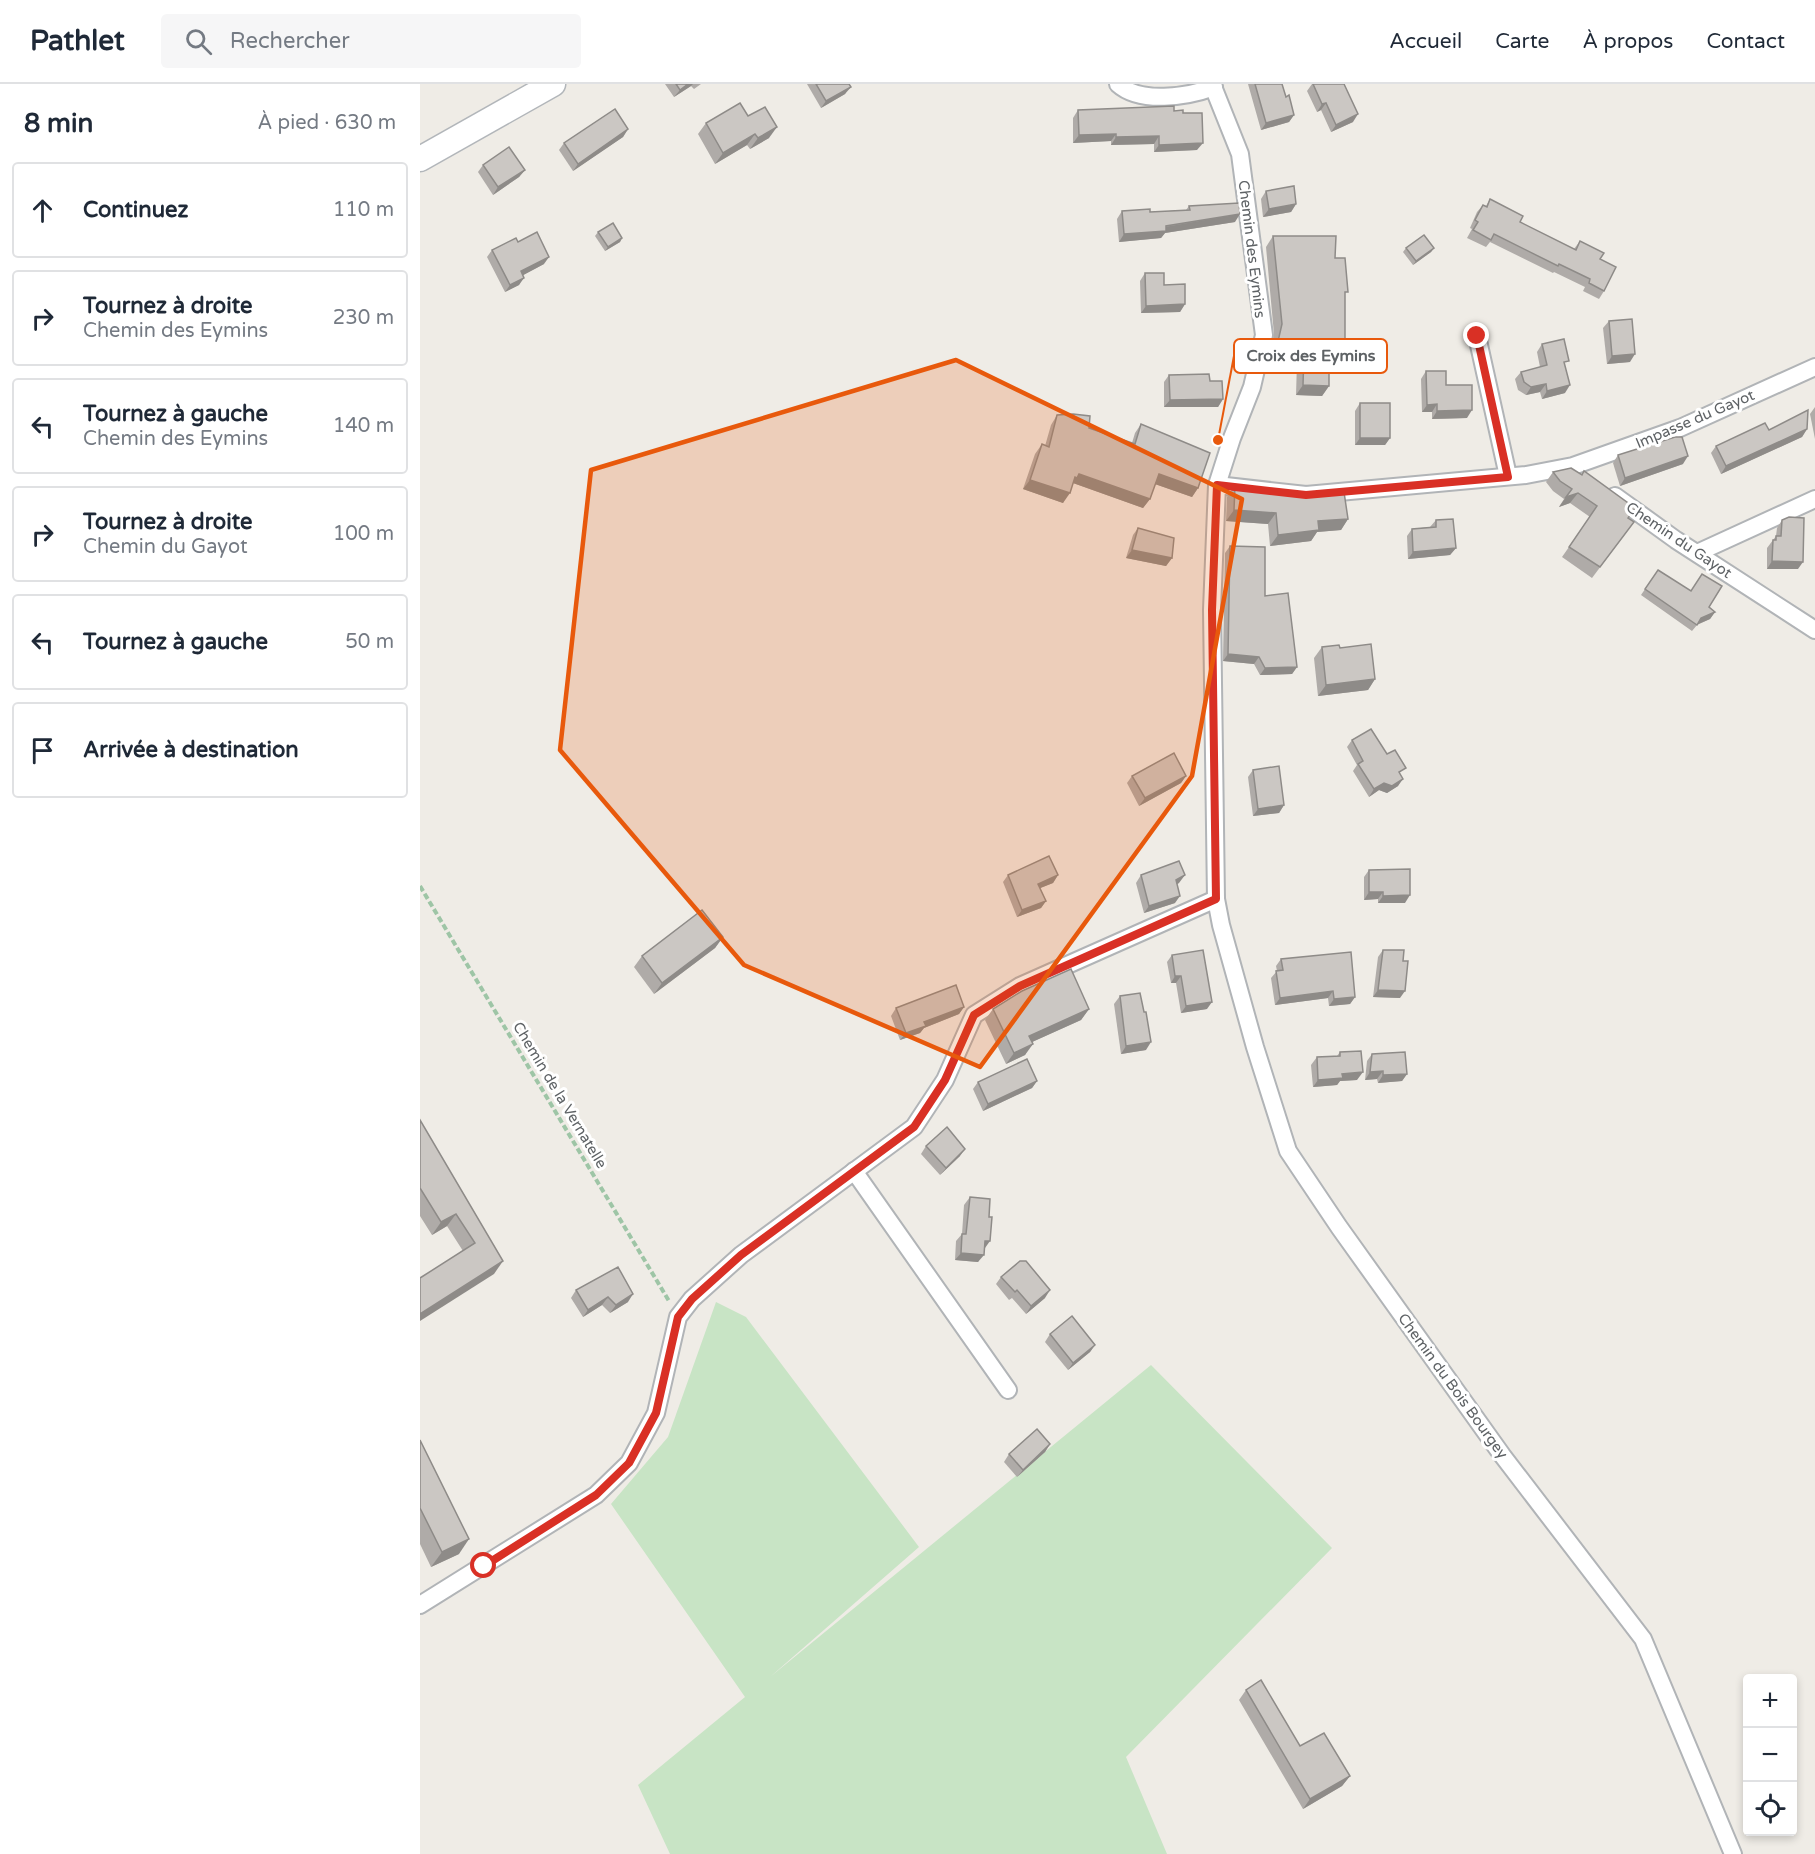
<!DOCTYPE html>
<html lang="fr">
<head>
<meta charset="utf-8">
<style>
	:root { --surface:#fff; --page:#f6f6f7; --text:#1f2937; --muted:#747a83; --line:#e0e1e3 }
	body { margin:0; font-family:"Varela Round",sans-serif; background:var(--page); color:var(--text) }
	.controls { position:absolute; right:18px; bottom:18px; display:grid; overflow:hidden; border-radius:6px; box-shadow:0 3px 9px #0003 }
	.controls button { width:54px; height:54px; display:grid; place-items:center; padding:0; border:0; border-bottom:2px solid var(--line); background:var(--surface); color:var(--text); font:30px sans-serif }
	.stop { position:absolute; width:18px; height:18px; margin:-14px; border:4px solid #d93025; border-radius:50%; background:#fff }
	.stop.end { background:#d93025; border-color:#fff; box-shadow:0 2px 6px #0008 }
	.list { margin:0; padding:0; list-style:none }
	h2 { display:flex; justify-content:space-between; align-items:center; height:78px; margin:0; padding:0 24px; font-size:26px }
	h2 small { font-size:20px; font-weight:400; color:var(--muted) }
	.list li { display:grid; grid-template-columns:39px 1fr auto; gap:18px; align-items:center; box-sizing:border-box; height:96px; margin:0 12px 12px; padding:0 12px; border:2px solid var(--line); border-radius:6px }
	.list b { display:block; font-size:22px; white-space:nowrap }
	.list p { margin:0; font-size:20px; white-space:nowrap; color:var(--muted) }
	.list em { font-size:20px; font-style:normal; color:var(--muted) }
	.icon { flex:none; width:33px; height:33px; fill:none; stroke:currentColor; stroke-width:2; stroke-linecap:round; stroke-linejoin:round }
	.map { position:relative; flex:none; width:1395px; height:1770px; overflow:hidden }
	header { display:flex; align-items:center; gap:36px; box-sizing:border-box; height:84px; padding:0 30px; background:var(--surface); border-bottom:2px solid var(--line) }
	header strong { font-size:28px }
	nav { display:flex; gap:33px; margin-inline-start:auto; font-size:21px }
	.search { width:420px; height:54px; background:var(--page); display:flex; align-items:center; gap:15px; box-sizing:border-box; padding:0 21px; border-radius:6px; color:var(--muted); font-size:22px }
	main { display:flex }
	aside { flex:1; background:var(--surface) }
	.map>svg:first-child { display:block }
</style>
</head>
<body>
<header>
<strong>Pathlet</strong>
<div class="search"><svg class="icon" aria-label="search" viewBox="0 0 24 24"><circle cx="10" cy="10" r="6"/><path d="M15 15l6 6"/></svg>Rechercher</div>
<nav><a>Accueil</a><a>Carte</a><a>À propos</a><a>Contact</a></nav>
</header>
<main>
<aside>
<h2>8 min<small>À pied · 630 m</small></h2>
<ul class="list">
<li><svg class="icon" aria-label="ahead" viewBox="0 0 24 24"><path d="M12 20V5M6 11l6-6 6 6"/></svg><div><b>Continuez</b></div><em>110 m</em></li>
<li><svg class="icon" aria-label="right" viewBox="0 0 24 24"><path d="M7 20v-9h11M14 6l5 5-5 5"/></svg><div><b>Tournez à droite</b><p>Chemin des Eymins</p></div><em>230 m</em></li>
<li><svg class="icon" aria-label="left" viewBox="0 0 24 24"><path d="M17 20v-9H6M10 6l-5 5 5 5"/></svg><div><b>Tournez à gauche</b><p>Chemin des Eymins</p></div><em>140 m</em></li>
<li><svg class="icon" aria-label="right" viewBox="0 0 24 24"><path d="M7 20v-9h11M14 6l5 5-5 5"/></svg><div><b>Tournez à droite</b><p>Chemin du Gayot</p></div><em>100 m</em></li>
<li><svg class="icon" aria-label="left" viewBox="0 0 24 24"><path d="M17 20v-9H6M10 6l-5 5 5 5"/></svg><div><b>Tournez à gauche</b></div><em>50 m</em></li>
<li><svg class="icon" aria-label="arrive" viewBox="0 0 24 24"><path d="M6 21V4h12l-3 4 3 4H6"/></svg><div><b>Arrivée à destination</b></div></li>
</ul>
</aside>
<div class="map">
<svg width="1395" height="1770" viewBox="0 0 1395 1770">
	<rect width="100%" height="100%" fill="#efece6"/>
	<polygon fill="#c8e4c5" points="296,1218 326,1233 499,1463 350,1593 731,1281 912,1464 706,1673 747,1770 250,1770 218,1701 325,1613 191,1420 248,1353"/>
	<g fill="none" stroke-linecap="round" stroke-linejoin="round">
		<g stroke="#b1b4b7" stroke-width="20">
			<g id="street">
				<path d="M 698,0 C 720,20 767,13 794,3"/>
				<polyline points="792,0 820,70 844,251 832,303 812,354 797,401 792,526 796,815 801,841 835,963 868,1067 919,1143 1082,1371 1223,1555 1313,1770"/>
				<polyline points="1057,252 1088,392"/>
				<polyline points="797,401 886,411 1106,391 1153,382 1260,344 1395,283"/>
				<polyline points="1195,412 1256,456 1395,546"/>
				<polyline points="1277,469 1395,415"/>
				<polyline points="434,1087 588,1306"/>
				<polyline points="0,1521 176,1411 209,1379 236,1329 258,1233 272,1215 321,1171 494,1043 525,996 554,931 600,902 796,815"/>
			</g>
		</g>
		<g stroke="#b2b6ba" stroke-width="27">
			<polyline id="secondary" points="0,75 133,0"/>
		</g>
		<polyline stroke="#9ec5a6" stroke-width="4" stroke-dasharray="6 3" stroke-linecap="butt" points="0,802 249,1217"/>
		<use href="#street" stroke="#fff" stroke-width="16"/>
		<use href="#secondary" stroke="#fff" stroke-width="24"/>
	</g>
	<g fill="#afaba8">
		<polygon points="245,0 281,0 274,5 271,2 254,13"/>
		<polygon points="387,0 429,0 425,10 401,24"/>
		<polygon points="828,0 862,0 866,13 874,31 869,38 841,46"/>
		<polygon points="892,0 924,0 933,38 911,48 901,26 897,28 887,7"/>
		<polygon points="658,26 754,27 763,29 777,66 734,68 734,60 691,61 691,57 653,59 653,34"/>
		<polygon points="328,32 349,54 330,65 327,61 295,80 278,50 286,39"/>
		<polygon points="208,45 203,53 153,87 139,66 144,59"/>
		<polygon points="63,81 105,86 99,93 73,111 58,88"/>
		<polygon points="846,107 876,120 871,128 843,133 841,115"/>
		<polygon points="1070,115 1100,138 1154,165 1160,157 1180,175 1184,207 1179,215 1163,207 1165,203 1134,188 1133,189 1070,158 1066,163 1047,154 1052,145 1050,144 1057,128 1063,121 1066,122"/>
		<polygon points="769,122 815,138 745,149 741,154 699,158 697,135 702,127 730,128 766,126"/>
		<polygon points="178,148 202,154 200,158 185,167 175,152"/>
		<polygon points="853,152 915,174 925,213 918,269 909,269 909,302 902,312 876,311 877,278 849,276 854,250 846,163"/>
		<polygon points="98,158 124,180 103,191 99,201 85,208 67,173 72,166"/>
		<polygon points="986,164 1014,164 1011,168 993,181 983,168"/>
		<polygon points="725,189 765,220 760,228 721,229 720,197"/>
		<polygon points="1189,237 1210,278 1187,280 1183,244"/>
		<polygon points="1122,260 1145,282 1145,309 1122,315 1120,308 1106,311 1098,306 1095,295 1101,288 1120,283 1117,268"/>
		<polygon points="1006,287 1026,301 1047,334 1012,335 1012,328 1002,328 1001,295"/>
		<polygon points="749,291 790,297 803,315 798,323 744,323 744,298"/>
		<polygon points="940,319 970,354 965,361 935,361 935,327"/>
		<polygon points="1395,323 1395,355 1390,330"/>
		<polygon points="637,331 669,344 712,359 715,349 721,340 778,404 772,413 735,400 730,415 723,424 653,399 643,419 603,405 615,370 622,360 625,362 631,341"/>
		<polygon points="1387,345 1382,353 1301,390 1291,369 1296,362 1349,346"/>
		<polygon points="1198,371 1263,380 1200,402 1193,379"/>
		<polygon points="1133,388 1208,434 1214,438 1172,494 1142,473 1170,433 1150,419 1139,423 1144,415 1133,407 1126,398"/>
		<polygon points="815,401 872,410 928,435 921,446 897,448 891,457 850,462 848,440 806,437 807,413"/>
		<polygon points="1016,436 1036,464 1030,471 988,475 987,452 992,445 1010,443"/>
		<polygon points="1362,436 1378,485 1347,485 1347,464 1356,452 1357,444"/>
		<polygon points="718,444 752,474 746,482 706,474 713,451"/>
		<polygon points="810,462 845,512 877,583 872,590 840,591 834,580 803,577 805,469"/>
		<polygon points="1238,486 1289,523 1295,528 1290,535 1277,541 1272,547 1221,511"/>
		<polygon points="902,563 920,564 955,595 948,606 898,612 894,574"/>
		<polygon points="932,656 981,691 978,702 967,709 959,706 949,713 933,687 937,681 927,663"/>
		<polygon points="833,686 864,721 859,729 833,732 828,693"/>
		<polygon points="712,692 766,692 761,699 719,722 707,699"/>
		<polygon points="949,786 985,819 958,819 958,815 944,816 944,793"/>
		<polygon points="588,791 638,791 633,799 620,804 626,817 621,824 597,833 583,798"/>
		<polygon points="721,791 759,799 757,800 755,819 724,829 716,799"/>
		<polygon points="303,853 295,864 234,910 214,883 222,872"/>
		<polygon points="963,866 980,914 953,913 958,873"/>
		<polygon points="752,871 787,925 761,929 756,899 751,899 747,878"/>
		<polygon points="861,875 935,913 930,920 909,922 908,914 855,921 851,894 857,887 856,882"/>
		<polygon points="700,912 726,966 701,970 694,920"/>
		<polygon points="544,923 539,930 504,944 500,949 480,956 471,932 476,924"/>
		<polygon points="573,925 669,925 661,936 612,958 605,971 586,980 565,936"/>
		<polygon points="920,968 937,996 920,997 917,1001 893,1003 891,981 897,973 917,972"/>
		<polygon points="952,970 987,990 982,997 958,999 957,995 945,996 947,977"/>
		<polygon points="617,997 612,1004 563,1027 553,1005 558,998"/>
		<polygon points="0,1036 74,1190 43,1167 27,1142 12,1151 0,1132"/>
		<polygon points="506,1062 540,1072 520,1091 501,1070"/>
		<polygon points="550,1113 565,1164 564,1164 558,1178 535,1176 536,1157 542,1150 544,1121"/>
		<polygon points="581,1193 625,1214 606,1230 592,1214 589,1216 576,1200"/>
		<polygon points="156,1206 208,1218 190,1229 182,1221 163,1233 151,1214"/>
		<polygon points="630,1250 675,1261 670,1268 648,1286 625,1258"/>
		<polygon points="0,1356 39,1470 11,1483 0,1460"/>
		<polygon points="630,1360 625,1368 597,1393 584,1378 589,1370"/>
		<polygon points="826,1606 880,1662 930,1692 922,1702 883,1725 819,1616"/>
	</g>
	<g fill="#8e8b88">
		<polygon points="268,0 273,0 271,2 254,13 260,6"/>
		<polygon points="431,3 425,10 401,24 406,17"/>
		<polygon points="906,19 901,26 897,28 902,20"/>
		<polygon points="938,30 933,38 911,48 916,41"/>
		<polygon points="874,31 869,38 841,46 846,39"/>
		<polygon points="357,43 349,54 330,65 338,54"/>
		<polygon points="208,45 203,53 153,87 158,80"/>
		<polygon points="335,50 327,61 295,80 303,69"/>
		<polygon points="696,50 691,57 653,59 659,51"/>
		<polygon points="739,52 734,60 691,61 696,53"/>
		<polygon points="783,59 777,66 734,68 739,61"/>
		<polygon points="105,86 99,93 73,111 78,103"/>
		<polygon points="876,120 871,128 843,133 849,125"/>
		<polygon points="820,130 815,138 745,149 741,154 699,158 704,150"/>
		<polygon points="202,154 200,158 185,167 188,163"/>
		<polygon points="1014,164 1011,168 993,181 996,177"/>
		<polygon points="129,173 124,180 96,195 101,187"/>
		<polygon points="104,194 99,201 85,208 90,201"/>
		<polygon points="765,220 760,228 721,229 726,222"/>
		<polygon points="909,259 925,259 918,269 902,269"/>
		<polygon points="856,266 884,268 877,278 849,276"/>
		<polygon points="1215,270 1210,278 1187,280 1192,272"/>
		<polygon points="1126,300 1120,308 1106,311 1111,303"/>
		<polygon points="883,301 909,302 902,312 876,311"/>
		<polygon points="1150,301 1145,309 1122,315 1127,307"/>
		<polygon points="803,315 798,323 744,323 750,316"/>
		<polygon points="1017,320 1012,328 1002,328 1007,321"/>
		<polygon points="1052,326 1047,334 1012,335 1017,327"/>
		<polygon points="1387,345 1382,353 1301,390 1306,382"/>
		<polygon points="940,354 970,354 965,361 935,361"/>
		<polygon points="1268,372 1263,380 1200,402 1205,394"/>
		<polygon points="659,390 730,415 723,424 653,399 651,403 655,393"/>
		<polygon points="739,390 778,404 772,413 732,399"/>
		<polygon points="610,396 650,409 643,419 603,405"/>
		<polygon points="1158,409 1150,419 1139,423 1146,413"/>
		<polygon points="814,426 856,429 848,440 806,437"/>
		<polygon points="928,435 921,446 897,448 891,457 850,462 858,451 898,437"/>
		<polygon points="1036,464 1030,471 988,475 993,468"/>
		<polygon points="712,466 752,474 746,482 706,474"/>
		<polygon points="1352,477 1383,478 1378,485 1347,485"/>
		<polygon points="1295,528 1290,535 1276,541 1281,534"/>
		<polygon points="808,570 839,573 834,580 803,577"/>
		<polygon points="877,583 872,590 840,591 845,584"/>
		<polygon points="955,595 948,606 898,612 906,601"/>
		<polygon points="766,692 761,699 719,722 725,714"/>
		<polygon points="983,695 978,702 967,709 959,706 949,713 954,705 964,699"/>
		<polygon points="864,721 859,729 833,732 838,725"/>
		<polygon points="638,791 633,799 613,807 618,800"/>
		<polygon points="765,791 759,799 751,803 756,796"/>
		<polygon points="949,808 963,808 958,815 944,816"/>
		<polygon points="990,811 985,819 958,819 963,812"/>
		<polygon points="760,812 755,819 724,829 729,822"/>
		<polygon points="626,817 621,824 597,833 602,826"/>
		<polygon points="303,853 295,864 234,910 242,899"/>
		<polygon points="755,892 761,892 756,899 751,899"/>
		<polygon points="958,906 985,907 980,914 953,913"/>
		<polygon points="913,907 908,914 855,921 860,914"/>
		<polygon points="935,913 930,920 909,922 914,915"/>
		<polygon points="792,918 787,925 761,929 766,922"/>
		<polygon points="544,923 539,930 504,944 500,949 480,956 486,949 504,938"/>
		<polygon points="669,925 661,936 601,963 609,952"/>
		<polygon points="731,958 726,966 701,970 706,962"/>
		<polygon points="613,960 605,971 586,980 594,969"/>
		<polygon points="963,987 957,995 945,996 950,988"/>
		<polygon points="943,988 937,996 920,997 917,1001 893,1003 898,996 922,990"/>
		<polygon points="987,990 982,997 958,999 963,991"/>
		<polygon points="617,997 612,1004 563,1027 568,1020"/>
		<polygon points="545,1065 540,1072 520,1091 526,1084"/>
		<polygon points="36,1130 27,1142 12,1151 21,1138"/>
		<polygon points="565,1157 570,1157 565,1164 559,1164"/>
		<polygon points="541,1169 564,1171 558,1178 535,1176"/>
		<polygon points="83,1177 74,1190 0,1237 0,1230"/>
		<polygon points="630,1206 625,1214 606,1230 611,1222"/>
		<polygon points="213,1210 208,1218 190,1229 196,1221"/>
		<polygon points="188,1213 182,1221 163,1233 168,1226"/>
		<polygon points="675,1261 670,1268 648,1286 653,1279"/>
		<polygon points="630,1360 625,1368 597,1393 603,1386"/>
		<polygon points="49,1455 39,1470 11,1483 22,1468"/>
		<polygon points="930,1692 922,1702 883,1725 890,1715"/>
	</g>
	<g fill="#cbc7c3" stroke="#8e8b88" stroke-width="1.5">
		<polygon points="256,0 268,0 260,6"/>
		<polygon points="396,0 429,0 431,3 406,17"/>
		<polygon points="835,0 862,0 866,13 869,11 874,31 846,39"/>
		<polygon points="893,0 924,0 938,30 916,41 906,19 902,20"/>
		<polygon points="320,19 328,32 345,23 357,43 338,54 335,50 303,69 286,39"/>
		<polygon points="754,22 754,27 763,26 763,29 782,29 783,59 739,61 739,52 696,53 696,50 659,51 658,26"/>
		<polygon points="195,25 208,45 158,80 144,59"/>
		<polygon points="89,63 105,86 78,103 63,81"/>
		<polygon points="874,102 876,120 849,125 846,107"/>
		<polygon points="1070,115 1103,132 1100,138 1156,166 1160,157 1184,169 1180,175 1196,183 1184,207 1169,199 1170,195 1139,180 1138,182 1074,150 1071,156 1053,146 1058,138 1055,136 1063,121 1067,123"/>
		<polygon points="819,119 820,130 746,142 746,147 704,150 702,127 730,125 730,128 770,126 769,122"/>
		<polygon points="193,139 202,154 188,163 178,148"/>
		<polygon points="117,148 129,173 101,187 104,194 90,201 72,166 96,154 98,158"/>
		<polygon points="1004,151 1014,164 996,177 986,164"/>
		<polygon points="853,152 916,152 915,174 925,174 928,208 925,208 925,259 909,259 909,302 883,301 884,268 856,266 862,240"/>
		<polygon points="725,189 744,189 744,201 765,200 765,220 726,222"/>
		<polygon points="1212,235 1215,270 1192,272 1189,237"/>
		<polygon points="1144,255 1149,277 1144,278 1150,301 1127,307 1126,300 1111,303 1104,298 1101,288 1127,281 1122,260"/>
		<polygon points="1006,287 1026,287 1026,301 1052,301 1052,326 1017,327 1017,320 1007,321"/>
		<polygon points="789,290 790,297 802,297 803,315 750,316 749,291"/>
		<rect x="940" y="319" width="30" height="35"/>
		<polygon points="1388,326 1387,345 1306,382 1296,362 1345,339 1349,346"/>
		<polygon points="653,330 670,332 669,344 715,360 721,340 790,369 778,404 739,390 730,415 659,390 657,394 655,393 650,409 610,396 622,360 629,363 637,331"/>
		<polygon points="1255,353 1262,353 1268,372 1205,394 1198,371"/>
		<polygon points="1151,384 1162,391 1164,387 1215,424 1208,434 1214,438 1180,483 1149,463 1177,422 1158,409 1146,413 1152,405 1140,397 1133,388"/>
		<polygon points="815,401 872,408 872,410 924,408 928,435 898,437 899,446 858,451 856,429 814,426"/>
		<polygon points="1369,433 1384,434 1383,478 1352,477 1353,456 1356,456 1356,452 1361,452 1362,436"/>
		<polygon points="1033,435 1036,464 993,468 992,445 1016,443 1016,436"/>
		<polygon points="718,444 754,454 752,474 712,466"/>
		<polygon points="810,462 845,463 845,512 868,509 877,583 845,584 839,573 808,570"/>
		<polygon points="1238,486 1271,507 1282,490 1302,502 1289,523 1295,528 1281,534 1277,541 1225,505"/>
		<polygon points="951,560 955,595 906,601 902,563 919,561 920,564"/>
		<polygon points="951,645 967,670 975,666 986,684 979,688 983,695 972,702 964,699 954,705 938,680 943,677 932,656"/>
		<polygon points="754,669 766,692 725,714 712,692"/>
		<polygon points="859,682 864,721 838,725 833,686"/>
		<polygon points="629,772 638,791 618,800 626,817 602,826 588,791"/>
		<polygon points="759,777 765,791 756,796 760,812 729,822 721,791"/>
		<polygon points="990,785 990,811 963,812 963,808 949,808 949,786"/>
		<polygon points="282,826 303,853 242,899 222,872"/>
		<polygon points="783,866 792,918 766,922 761,892 755,892 752,871"/>
		<polygon points="963,866 984,866 983,877 988,877 985,907 958,906"/>
		<polygon points="931,868 935,913 914,915 913,907 860,914 856,887 863,886 861,875"/>
		<polygon points="651,885 669,925 609,952 613,960 594,969 573,925 602,907"/>
		<polygon points="536,901 544,923 504,938 506,942 486,949 476,924"/>
		<polygon points="720,909 724,928 726,928 731,958 706,962 700,912"/>
		<polygon points="941,967 943,988 922,990 923,994 898,996 897,973 920,972 920,968"/>
		<polygon points="985,968 987,990 963,991 963,987 950,988 952,970"/>
		<polygon points="607,975 617,997 568,1020 558,998"/>
		<polygon points="0,1036 83,1177 0,1230 0,1194 55,1159 36,1130 21,1138 0,1104"/>
		<polygon points="527,1043 545,1065 526,1084 506,1062"/>
		<polygon points="550,1113 570,1115 569,1133 572,1133 570,1157 565,1157 564,1171 541,1169 542,1150 546,1150"/>
		<polygon points="600,1177 606,1177 630,1206 611,1222 597,1206 595,1208 581,1193"/>
		<polygon points="198,1183 213,1210 196,1221 188,1213 168,1226 156,1206"/>
		<polygon points="652,1232 675,1261 653,1279 630,1250"/>
		<polygon points="617,1345 630,1360 603,1386 589,1370"/>
		<polygon points="0,1356 49,1455 22,1468 0,1424"/>
		<polygon points="841,1596 880,1662 904,1649 930,1692 890,1715 826,1606"/>
	</g>
	<g fill="none" stroke-linecap="round" stroke-linejoin="round">
		<polyline stroke="#d93025" stroke-width="8" points="64,1482 176,1411 209,1379 236,1329 258,1233 272,1215 321,1171 494,1043 525,996 554,931 600,902 796,815 792,526 797,401 886,411 1088,393 1057,252"/>
	</g>
	<path fill="#e8590c" fill-opacity="0.2" stroke="#e8590c" stroke-width="4.5" stroke-linejoin="round" d="M 536,276 L 822,415 L 772,692 L 560,983 L 324,881 L 140,666 L 171,386 Z"/>
	<g text-anchor="middle" dominant-baseline="central" stroke-width="6" stroke-linejoin="round" paint-order="stroke">
		<g font-size="15" fill="#5e6265" stroke="#fff">
			<text transform="translate(832 165) rotate(83)">Chemin des Eymins</text>
			<text transform="translate(1275 335) rotate(-23)">Impasse du Gayot</text>
			<text transform="translate(1259 456) rotate(34)">Chemin du Gayot</text>
			<text transform="translate(140 1011) rotate(59)">Chemin de la Vernatelle</text>
			<text transform="translate(1033 1302) rotate(54)">Chemin du Bois Bourgey</text>
		</g>
	</g>
	<path fill="none" stroke="#e8590c" stroke-width="2" d="M798 356L814 272"/>
	<circle fill="#e8590c" stroke="#fff" stroke-width="2" cx="798" cy="356" r="6"/>
	<rect fill="#fff" stroke="#e8590c" stroke-width="2" x="814" y="255" width="153" height="34" rx="6"/>
	<g font-size="16" text-anchor="middle" font-weight="bold" fill="#5e6265">
		<text x="891" y="277">Croix des Eymins</text>
	</g>
</svg>
<div class="controls">
<button>+</button>
<button>−</button>
<button><svg class="icon" aria-label="locate" viewBox="0 0 24 24"><circle cx="12" cy="12" r="6"/><path d="M12 2v4M12 18v4M2 12h4M18 12h4"/></svg></button>
</div>
<div class="stop" style="left:64px;top:1482px"></div>
<div class="stop end" style="left:1057px;top:252px"></div>
</div>
</main>
</body>
</html>
